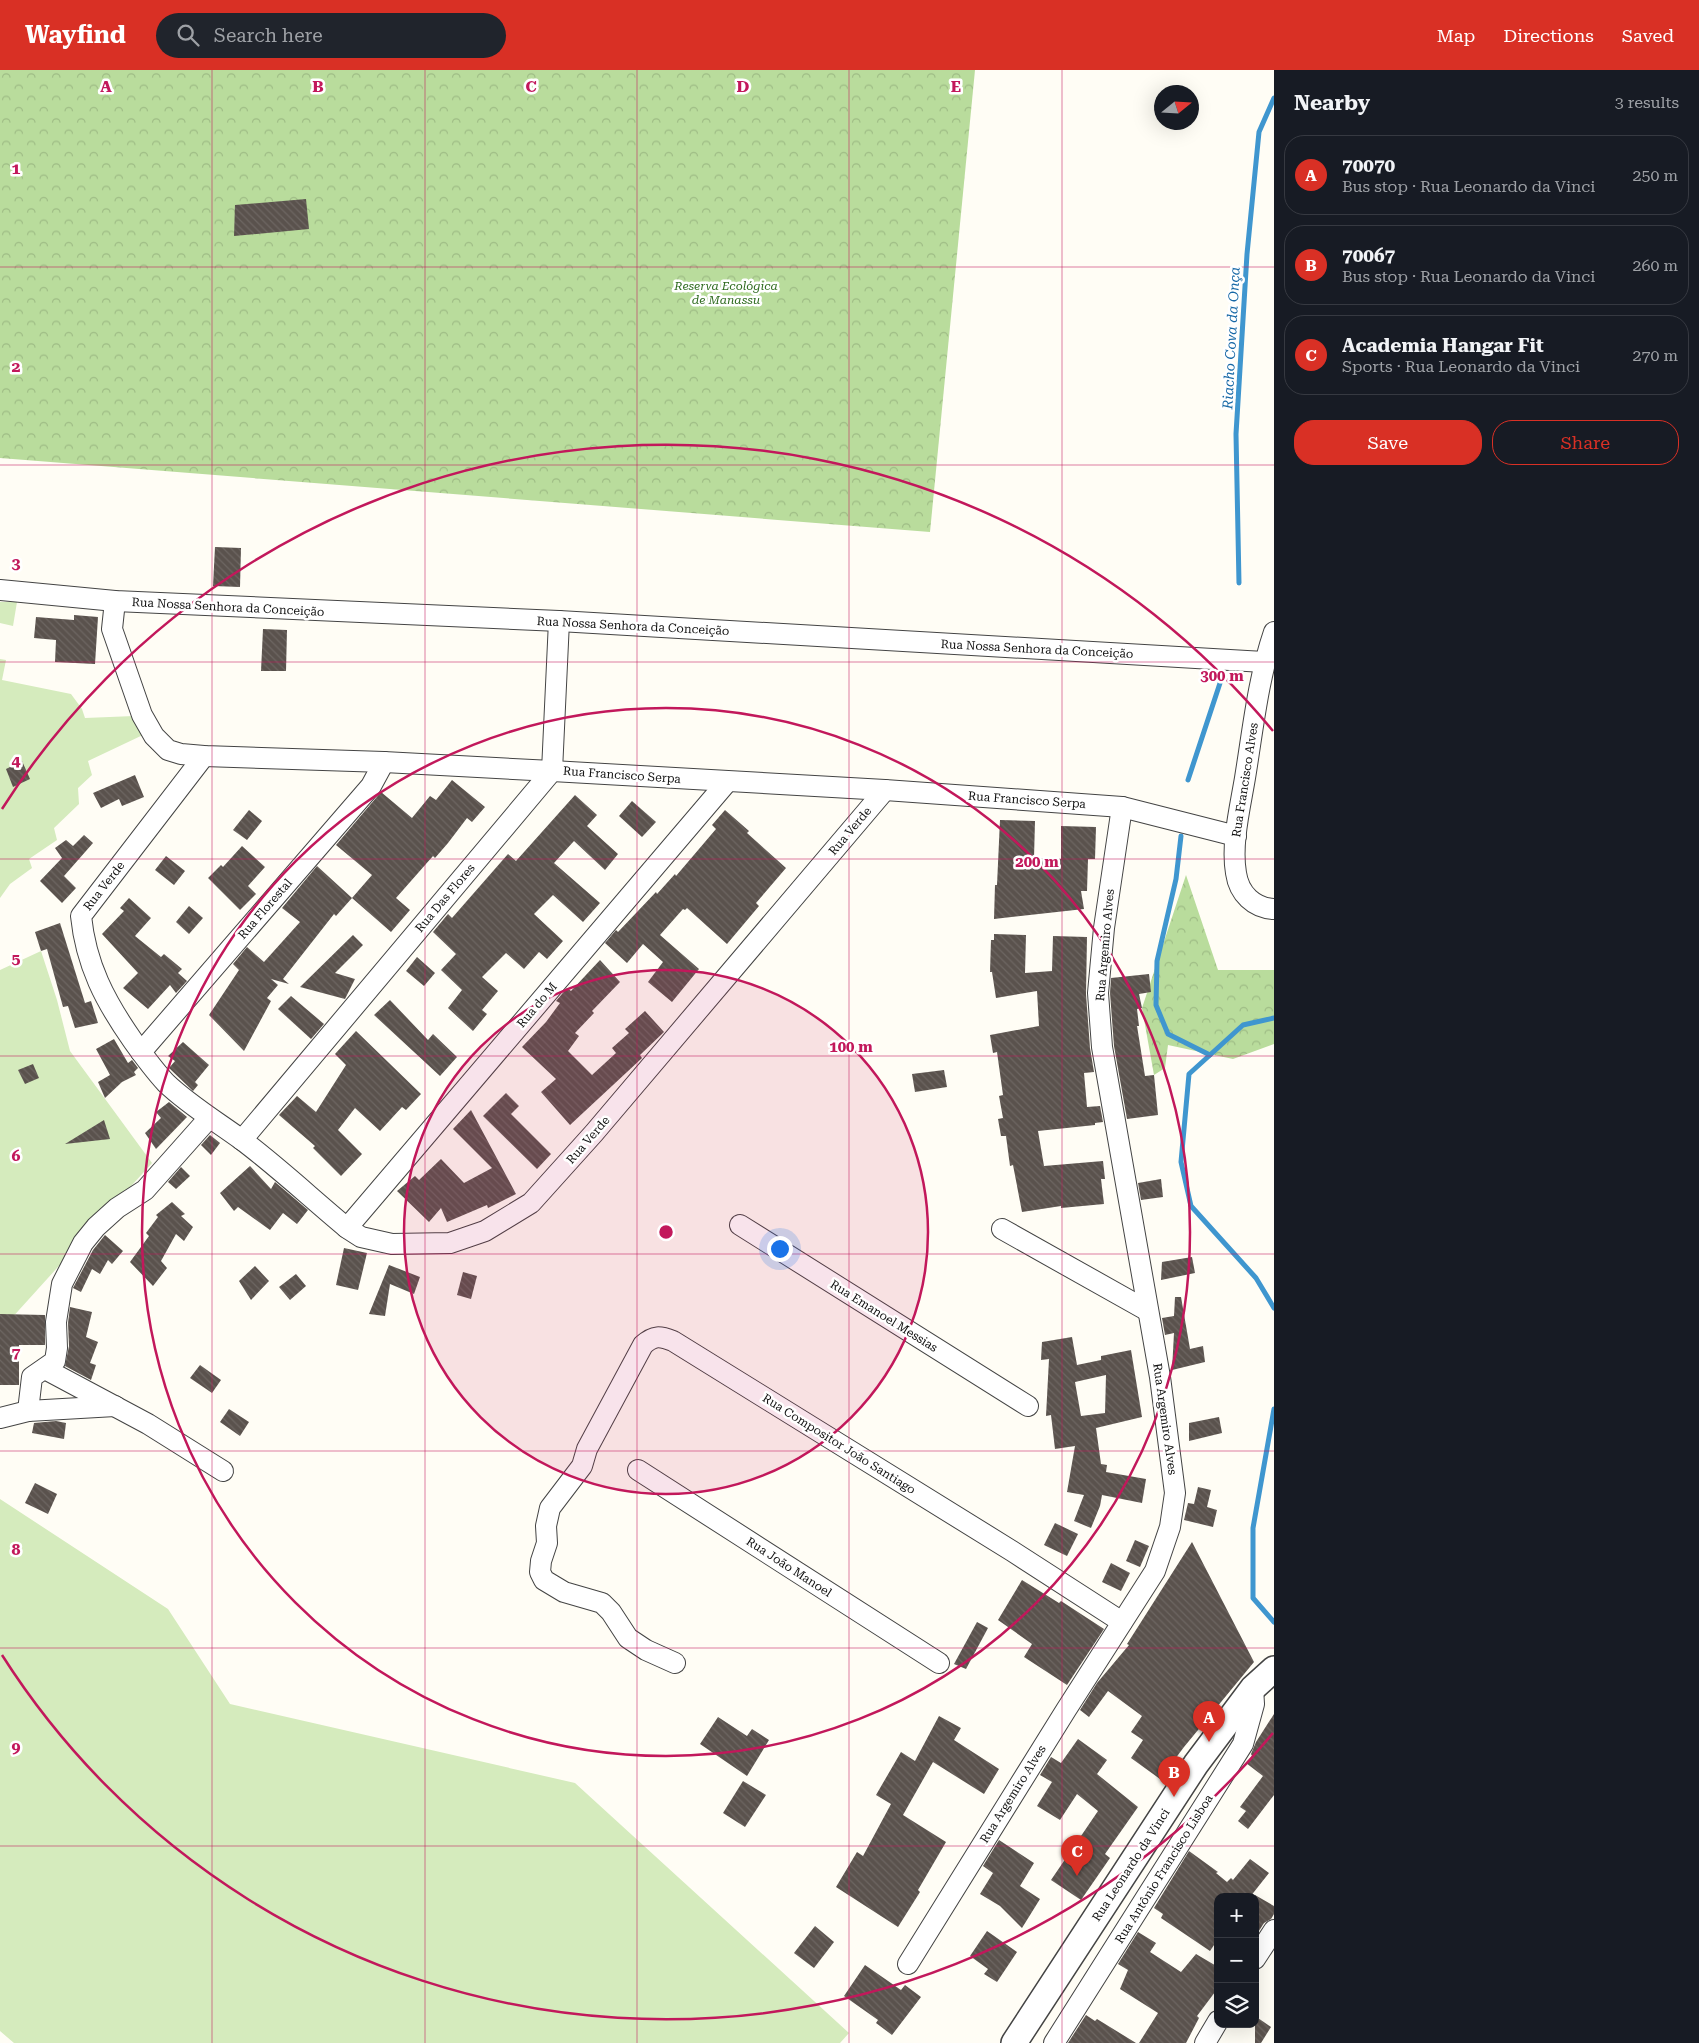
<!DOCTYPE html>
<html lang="en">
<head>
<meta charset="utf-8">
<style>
	:root { --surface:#171b24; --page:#20242c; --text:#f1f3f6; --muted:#9ea1a6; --line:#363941; --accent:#d93025 }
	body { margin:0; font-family:"Roboto Serif",serif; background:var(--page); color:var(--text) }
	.controls { position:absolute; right:15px; bottom:15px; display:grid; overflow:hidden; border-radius:10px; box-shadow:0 5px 20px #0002 }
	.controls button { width:45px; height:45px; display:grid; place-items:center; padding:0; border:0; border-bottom:1px solid var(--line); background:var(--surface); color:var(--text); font:25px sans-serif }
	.compass { position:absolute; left:1154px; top:15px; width:45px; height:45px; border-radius:50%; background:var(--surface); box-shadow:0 5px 20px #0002; rotate:72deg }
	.you { position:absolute; left:779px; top:1178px; width:18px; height:18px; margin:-12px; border:4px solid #fff; border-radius:50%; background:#1a73e8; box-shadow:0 0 0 8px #1a73e833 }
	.badge { display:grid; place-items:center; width:32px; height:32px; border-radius:50%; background:var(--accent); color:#fff; font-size:16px; font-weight:700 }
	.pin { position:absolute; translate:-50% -41px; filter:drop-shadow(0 1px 2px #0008) }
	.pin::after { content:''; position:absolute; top:26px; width:18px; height:15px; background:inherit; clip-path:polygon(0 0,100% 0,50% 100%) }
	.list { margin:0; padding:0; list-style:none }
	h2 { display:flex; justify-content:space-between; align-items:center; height:65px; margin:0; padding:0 20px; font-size:21px }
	h2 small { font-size:16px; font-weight:400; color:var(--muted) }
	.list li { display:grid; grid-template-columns:32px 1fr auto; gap:15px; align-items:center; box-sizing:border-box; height:80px; margin:0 10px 10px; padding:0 10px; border:1px solid var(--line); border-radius:20px }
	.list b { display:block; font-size:19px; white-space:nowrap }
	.list p { margin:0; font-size:16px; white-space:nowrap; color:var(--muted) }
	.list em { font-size:16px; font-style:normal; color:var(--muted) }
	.actions { display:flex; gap:10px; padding:15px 20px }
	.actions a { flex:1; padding:11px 0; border:1px solid var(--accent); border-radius:20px; text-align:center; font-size:18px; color:var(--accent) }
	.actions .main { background:var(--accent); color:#fff }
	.icon { flex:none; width:28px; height:28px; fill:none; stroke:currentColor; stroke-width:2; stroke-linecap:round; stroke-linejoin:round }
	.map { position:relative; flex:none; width:1274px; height:1973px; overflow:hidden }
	header { display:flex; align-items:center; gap:30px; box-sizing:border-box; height:70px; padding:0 25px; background:var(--accent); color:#fff }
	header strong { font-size:24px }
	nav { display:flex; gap:28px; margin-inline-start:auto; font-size:18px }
	.search { width:350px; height:45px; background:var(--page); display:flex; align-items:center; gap:12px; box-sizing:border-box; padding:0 18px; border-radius:28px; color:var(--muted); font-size:19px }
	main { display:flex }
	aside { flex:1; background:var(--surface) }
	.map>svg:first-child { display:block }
</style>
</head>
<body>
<header>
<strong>Wayfind</strong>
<div class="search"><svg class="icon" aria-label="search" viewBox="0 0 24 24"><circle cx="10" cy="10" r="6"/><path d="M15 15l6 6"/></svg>Search here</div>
<nav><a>Map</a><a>Directions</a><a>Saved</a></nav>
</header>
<main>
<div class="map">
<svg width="1274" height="1973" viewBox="0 0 1274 1973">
	<defs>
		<pattern id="forest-crowns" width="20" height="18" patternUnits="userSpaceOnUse" patternTransform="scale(1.25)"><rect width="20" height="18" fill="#b9dc9c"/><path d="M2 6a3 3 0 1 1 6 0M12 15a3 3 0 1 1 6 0" fill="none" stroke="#9ebc85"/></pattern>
		<pattern id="building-back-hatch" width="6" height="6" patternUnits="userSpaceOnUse" patternTransform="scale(1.25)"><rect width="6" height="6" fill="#5a524d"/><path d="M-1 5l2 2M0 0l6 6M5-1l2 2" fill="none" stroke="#6d6662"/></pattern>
	</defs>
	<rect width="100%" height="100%" fill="#fffdf5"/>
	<g fill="#d5ebbd">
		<polygon points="17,532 13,556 0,553 0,532"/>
		<polygon points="0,589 6,590 2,610 71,624 82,639 85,648 134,646 145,664 88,691 92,705 78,718 79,734 54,758 57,770 29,789 32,798 10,814 0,828"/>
		<polygon points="41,881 57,930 70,981 152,1093 0,1261 0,900"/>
		<polygon points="0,1429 168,1539 230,1634 575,1713 849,1963 840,1973 14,1973 0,1961"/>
	</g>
	<g fill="url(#forest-crowns)">
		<polygon points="0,0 975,0 930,462 0,388"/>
		<polygon points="1186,805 1218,900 1274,900 1274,974 1233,989 1168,975 1165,998 1154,1005 1142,938"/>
	</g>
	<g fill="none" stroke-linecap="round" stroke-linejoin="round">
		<g stroke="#3f96cf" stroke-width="5">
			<polyline points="1239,513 1236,364 1247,184 1259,62 1274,28"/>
			<polyline points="1188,710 1223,604"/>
			<polyline points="1181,766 1176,809 1157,891 1156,935 1168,964 1210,985"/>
			<polyline points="1274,948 1243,955 1189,1004 1181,1092 1191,1136 1256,1208 1274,1238"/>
			<polyline points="1274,1339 1253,1458 1253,1528 1274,1552"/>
		</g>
	</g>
	<g fill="url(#building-back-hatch)" fill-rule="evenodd">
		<polygon points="306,129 309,159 234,166 235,135"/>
		<polygon points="215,477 241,478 240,517 213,516"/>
		<polygon points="74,545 98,547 95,594 55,592 56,570 34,568 36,547 74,550"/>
		<polygon points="263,559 287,560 286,601 261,601"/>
		<polygon points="22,691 30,709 13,717 6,699"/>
		<polygon points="135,705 144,727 122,736 119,729 101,738 93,723"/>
		<polygon points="452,710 485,737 472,752 467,748 448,773 435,788 433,786 396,828 410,840 391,862 352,828 372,805 336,775 381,722 412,748 430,726 436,730"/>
		<polygon points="575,725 597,745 587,756 618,784 605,800 574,771 554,793 600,833 583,852 553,825 534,844 563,871 547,889 539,882 524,899 506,883 482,907 498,921 482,940 487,944 473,961 448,938 462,920 441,900 456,884 433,862 448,844 452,848 508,784 516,791"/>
		<polygon points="632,731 656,752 642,767 619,746"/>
		<polygon points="249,740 262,751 247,770 233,760"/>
		<polygon points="725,740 749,761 747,763 786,798 756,833 759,836 727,874 687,838 685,840 683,839 660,865 699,899 672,932 648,912 663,892 643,874 627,893 605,873 616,860 618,862 656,822 657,824 675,804 676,806 716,759 712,755"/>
		<polygon points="1000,750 1035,751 1034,788 1061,789 1061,756 1096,757 1095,789 1088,789 1087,821 1081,821 1084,839 994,849 995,815 997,815"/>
		<polygon points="84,765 93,773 64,806 76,818 62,833 40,811 62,788 55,778 66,770 73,776"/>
		<polygon points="242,776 265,797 248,816 256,824 240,840 208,808 221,795 223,797"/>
		<polygon points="166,786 185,801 174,815 155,800"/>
		<polygon points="317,796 352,828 336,846 334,844 283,909 289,914 271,909 278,915 267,928 271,931 244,981 209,945 239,900 233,894 247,877 264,892 300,852 282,838"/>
		<polygon points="129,828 151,848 135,866 161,887 164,884 182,899 178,903 187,911 176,923 170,915 148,939 123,918 138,903 102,864 124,841 120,838"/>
		<polygon points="189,836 203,848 189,864 176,852"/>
		<polygon points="60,853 85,933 91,931 98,953 75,958 68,936 63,937 47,879 41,881 35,862"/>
		<polygon points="994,864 1026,865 1025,903 1052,901 1053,866 1087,867 1086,924 1090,978 1094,1002 1084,1003 1087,1037 1100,1036 1103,1052 1095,1053 1095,1055 1038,1061 1044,1096 1103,1091 1105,1109 1101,1109 1104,1134 1061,1138 1061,1136 1022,1142 1013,1095 1010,1096 1006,1066 1001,1066 998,1049 1003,1048 999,1026 1003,1025 997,982 993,983 990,965 1039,956 1037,921 996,928 992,902 990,902 991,870 994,870"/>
		<polygon points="353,865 363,875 335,903 355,909 345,929 300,917"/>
		<polygon points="417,887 435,903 424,916 406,901"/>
		<polygon points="600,890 620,912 592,941 594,943 575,963 579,966 568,981 592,1005 616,983 612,978 629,963 625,959 645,941 664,962 640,985 642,988 641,989 570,1055 541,1022 556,1009 522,977 546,952 560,933 556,931 567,918 571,921"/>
		<polygon points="1149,904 1151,922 1139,924 1142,938 1137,939 1139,956 1137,956 1145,1006 1154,1005 1158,1045 1127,1049 1114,976 1110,923 1111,908"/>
		<polygon points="291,926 324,954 311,969 278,939"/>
		<polygon points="390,930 428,970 433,964 457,987 440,1006 374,945"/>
		<polygon points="356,961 421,1024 406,1040 402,1037 380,1061 355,1038 338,1060 362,1084 341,1106 313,1078 315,1076 279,1045 297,1026 316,1042 346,995 335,984"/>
		<polygon points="114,969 128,993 132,990 138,998 134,1002 136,1005 122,1012 105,1028 98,1012 110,1005 96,979"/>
		<polygon points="183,972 209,995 195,1012 198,1015 193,1021 169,998 175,991 168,986"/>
		<polygon points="33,994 39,1008 25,1014 18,1000"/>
		<polygon points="944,1000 947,1017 915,1022 912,1004"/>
		<polygon points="506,1023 519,1036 511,1044 551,1084 537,1099 483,1046"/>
		<polygon points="169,1032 187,1047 156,1079 145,1063 161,1048 156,1042"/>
		<polygon points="471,1040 516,1124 488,1138 487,1135 447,1152 441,1138 429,1152 397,1121 415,1106 419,1110 441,1089 464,1113 492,1098 453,1059"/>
		<polygon points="104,1050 110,1069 65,1074"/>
		<polygon points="210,1065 220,1073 211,1085 201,1075"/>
		<polygon points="250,1096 271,1119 275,1112 308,1140 297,1154 283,1143 270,1160 238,1137 234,1141 220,1123"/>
		<polygon points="181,1097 190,1106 176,1119 168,1112"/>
		<polygon points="1161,1109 1163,1127 1141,1130 1138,1113"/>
		<polygon points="172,1132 185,1144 181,1146 193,1157 184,1171 176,1164 161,1191 167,1198 153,1216 130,1192 149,1166 146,1163 158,1147 156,1145"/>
		<polygon points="105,1165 123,1181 112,1194 108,1190 100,1204 92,1199 81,1222 73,1218 93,1180"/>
		<polygon points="344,1178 367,1183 358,1220 336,1215"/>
		<polygon points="1192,1187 1195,1203 1161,1210 1162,1192"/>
		<polygon points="389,1195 420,1207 414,1224 390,1214 385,1246 369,1244"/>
		<polygon points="255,1196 269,1211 251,1230 239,1211"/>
		<polygon points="463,1202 477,1206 471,1229 457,1225"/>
		<polygon points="296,1204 306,1216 290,1230 279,1217"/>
		<polygon points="1175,1227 1181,1227 1190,1279 1203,1276 1205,1292 1172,1300 1174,1263 1165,1265 1162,1248 1174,1246"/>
		<polygon points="70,1237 92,1242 86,1267 98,1272 90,1293 96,1295 91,1310 65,1296 69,1276 68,1253"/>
		<polygon points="0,1244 45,1245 45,1275 19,1275 19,1315 0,1315"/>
		<path d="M 1072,1267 L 1077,1295 L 1101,1290 L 1101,1286 L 1131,1280 L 1142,1347 L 1096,1358 L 1101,1394 L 1107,1395 L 1106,1402 L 1146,1409 L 1142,1433 L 1102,1425 L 1100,1436 L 1091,1458 L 1074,1451 L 1084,1425 L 1067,1422 L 1075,1376 L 1055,1379 L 1051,1345 L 1046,1346 L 1049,1289 L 1041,1290 L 1042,1272 ZM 1106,1305 L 1105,1343 L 1081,1346 L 1075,1312 Z"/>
		<polygon points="200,1295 221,1310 212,1323 190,1308"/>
		<polygon points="229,1339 249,1352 240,1366 220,1352"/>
		<polygon points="1219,1347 1222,1363 1189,1371 1189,1353"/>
		<polygon points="56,1351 66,1353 64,1369 32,1363 34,1353"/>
		<polygon points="35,1413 57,1424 48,1444 25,1433"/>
		<polygon points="1198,1417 1211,1420 1207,1437 1217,1440 1213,1457 1184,1450 1188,1433 1194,1434"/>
		<polygon points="1055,1453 1078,1464 1067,1486 1044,1475"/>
		<polygon points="1135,1470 1149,1476 1140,1497 1126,1491"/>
		<polygon points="1192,1472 1254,1592 1184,1677 1160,1709 1131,1688 1143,1670 1131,1662 1142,1646 1108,1621 1089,1647 1080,1640 1097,1613 1129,1575 1127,1574"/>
		<polygon points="1111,1493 1130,1503 1121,1521 1102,1512"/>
		<polygon points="1022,1510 1059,1533 1061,1531 1104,1559 1067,1615 1024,1587 1032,1574 998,1550"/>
		<polygon points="977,1552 988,1558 966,1599 954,1594"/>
		<polygon points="1274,1644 1274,1725 1248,1759 1238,1751 1246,1741 1240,1737 1263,1706 1246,1693 1252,1686 1251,1684 1256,1672"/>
		<polygon points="939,1646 961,1658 954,1670 999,1699 984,1724 933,1692 903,1745 946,1772 918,1820 920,1822 898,1857 836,1817 857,1782 863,1786 891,1734 876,1725 901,1682 915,1691"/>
		<polygon points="718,1647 747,1666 752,1659 769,1670 747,1706 700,1674"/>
		<polygon points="1078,1669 1107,1690 1097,1704 1138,1737 1105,1784 1110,1788 1081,1830 1051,1810 1098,1741 1077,1724 1060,1750 1037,1736 1052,1712 1040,1705 1051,1687 1061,1693"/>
		<polygon points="743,1711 766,1725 745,1757 723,1743"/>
		<polygon points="999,1770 1034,1793 1020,1816 1040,1829 1022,1858 1000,1836 980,1824 993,1803 983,1796"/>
		<polygon points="1189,1781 1218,1802 1216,1803 1227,1812 1231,1808 1233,1810 1250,1789 1269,1803 1250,1827 1218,1827 1218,1869 1210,1881 1161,1848 1163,1844 1154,1838"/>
		<polygon points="1255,1825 1274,1836 1274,1844 1271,1849 1264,1853 1255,1867"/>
		<polygon points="815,1856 834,1872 814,1898 794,1883"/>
		<polygon points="987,1861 1017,1882 997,1912 984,1904 988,1899 970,1886"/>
		<polygon points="1138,1862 1156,1873 1150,1882 1181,1902 1196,1884 1218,1897 1218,1918 1197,1946 1199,1948 1186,1973 1139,1973 1158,1943 1120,1919 1128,1900 1118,1894"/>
		<polygon points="865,1895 901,1920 905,1915 921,1927 892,1965 876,1953 878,1950 844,1926"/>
		<polygon points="1086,1945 1095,1951 1097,1949 1136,1973 1068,1973"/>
		<polygon points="1255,1946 1271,1957 1261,1973 1255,1973"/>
	</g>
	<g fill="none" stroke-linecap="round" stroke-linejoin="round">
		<g stroke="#444" stroke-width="22">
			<g id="minor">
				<polyline points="0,520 115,531 559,551 1264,592"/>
				<polyline points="115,531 112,559 142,645 154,666 168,680 181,684 204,686 384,692 552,701 885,720 1122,737 1236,766"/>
				<path d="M 1274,562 C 1258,609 1253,659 1245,708 C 1240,738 1231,774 1236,803 C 1239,824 1254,838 1274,839"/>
				<path d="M 204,686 L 81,846 C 86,895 105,931 133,971 C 143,985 154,1000 166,1013 C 189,1035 216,1051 242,1070 C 278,1097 312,1129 347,1158 L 361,1167 L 392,1174 L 450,1173 L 485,1161 L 531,1133 L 594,1063 L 885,720"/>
				<polyline points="141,982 371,716 384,692"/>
				<polyline points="242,1070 552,701 559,551"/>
				<polyline points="740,1155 1028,1336"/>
				<polyline points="347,1158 727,712"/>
				<polyline points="1002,1159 1148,1241"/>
				<polyline points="45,1299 148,1354 223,1401"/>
				<polyline points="28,1341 115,1336"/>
				<polyline points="0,1348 28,1341 32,1307 55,1291 57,1278 56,1252 62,1214 83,1173 96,1157 117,1138 145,1120 209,1048"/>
				<polyline points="638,1400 939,1593"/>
				<path d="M 675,1593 L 646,1580 L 628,1568 L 611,1542 L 602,1533 L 564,1522 L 544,1510 L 540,1502 L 541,1491 L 547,1473 L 546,1456 L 550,1438 L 582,1396 L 587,1379 L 643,1275 C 654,1265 660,1266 673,1271 L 1012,1481 L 1122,1552"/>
				<polyline points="1255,1889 1274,1860"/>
				<polyline points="908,1894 1066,1640 1155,1501 1170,1457 1175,1423 1160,1307 1102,977 1098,923 1104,858 1122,737"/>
				<polyline points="1054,1973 1243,1674 1254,1634 1253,1618"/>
				<polyline points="1205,1973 1218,1951"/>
			</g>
		</g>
		<g stroke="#444" stroke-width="28">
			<polyline id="tertiary" points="1014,1973 1196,1694 1253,1618 1274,1599"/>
		</g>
		<use href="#minor" stroke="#fff" stroke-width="20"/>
		<use href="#tertiary" stroke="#fff" stroke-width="25"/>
	</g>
	<path fill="none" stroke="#c2185b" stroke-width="1" stroke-opacity="0.55" d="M 212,0 L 212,1973M 425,0 L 425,1973M 637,0 L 637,1973M 849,0 L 849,1973M 1062,0 L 1062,1973M 0,197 L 1274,197M 0,395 L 1274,395M 0,592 L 1274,592M 0,789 L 1274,789M 0,986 L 1274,986M 0,1184 L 1274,1184M 0,1381 L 1274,1381M 0,1578 L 1274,1578M 0,1776 L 1274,1776"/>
	<circle cx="666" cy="1162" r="262" fill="#c2185b" fill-opacity=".12"/>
	<g fill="none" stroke="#c2185b" stroke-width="2.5">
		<circle cx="666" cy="1162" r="262"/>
		<circle cx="666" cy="1162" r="524"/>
		<path d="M1273 1663A787 787 0 0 1 2 1585M2 739A787 787 0 0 1 1273 661"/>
	</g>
	<g text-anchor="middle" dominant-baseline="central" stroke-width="5" stroke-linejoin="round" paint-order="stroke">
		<g font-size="12" font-style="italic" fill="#2f6b1f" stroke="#fff">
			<text x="726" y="216">Reserva Ecológica<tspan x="726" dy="14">de Manassu</tspan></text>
		</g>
		<g font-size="12" fill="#111" stroke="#fff">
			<text transform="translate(228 537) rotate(3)">Rua Nossa Senhora da Conceição</text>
			<text transform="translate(633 556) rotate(3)">Rua Nossa Senhora da Conceição</text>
			<text transform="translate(1037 579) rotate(3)">Rua Nossa Senhora da Conceição</text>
			<text transform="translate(622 705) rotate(4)">Rua Francisco Serpa</text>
			<text transform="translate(1245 710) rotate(-81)">Rua Francisco Alves</text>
			<text transform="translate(1027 730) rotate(4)">Rua Francisco Serpa</text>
			<text transform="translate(850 761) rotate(-50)">Rua Verde</text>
			<text transform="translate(104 816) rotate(-52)">Rua Verde</text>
			<text transform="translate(445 828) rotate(-50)">Rua Das Flores</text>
			<text transform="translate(265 839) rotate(-49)">Rua Florestal</text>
			<text transform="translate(1105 875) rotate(-85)">Rua Argemiro Alves</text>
			<text transform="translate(537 935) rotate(-50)">Rua do M</text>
			<text transform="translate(588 1070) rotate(-49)">Rua Verde</text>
			<text transform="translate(884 1246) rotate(32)">Rua Emanoel Messias</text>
			<text transform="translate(1165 1349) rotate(82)">Rua Argemiro Alves</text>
			<text transform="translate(839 1374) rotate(32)">Rua Compositor João Santiago</text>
			<text transform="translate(789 1497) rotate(33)">Rua João Manoel</text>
			<text transform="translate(1013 1724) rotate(-58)">Rua Argemiro Alves</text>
			<text transform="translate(1131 1795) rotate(-57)">Rua Leonardo da Vinci</text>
			<text transform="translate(1164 1799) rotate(-58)">Rua Antônio Francisco Lisboa</text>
		</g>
		<g font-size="14" font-style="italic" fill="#1768a6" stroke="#fff">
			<text transform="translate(1231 268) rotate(-87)">Riacho Cova da Onça</text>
		</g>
	</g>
	<g font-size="16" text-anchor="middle" font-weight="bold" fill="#c2185b" stroke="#fff" stroke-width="5" stroke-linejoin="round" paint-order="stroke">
		<text x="106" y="22">A</text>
		<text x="318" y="22">B</text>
		<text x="531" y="22">C</text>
		<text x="743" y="22">D</text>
		<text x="956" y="22">E</text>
		<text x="16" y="104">1</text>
		<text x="16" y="302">2</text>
		<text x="16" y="499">3</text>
		<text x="16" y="696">4</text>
		<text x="16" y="894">5</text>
		<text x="16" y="1091">6</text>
		<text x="16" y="1288">7</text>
		<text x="16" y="1485">8</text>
		<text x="16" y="1683">9</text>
	</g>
	<circle cx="666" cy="1162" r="8" fill="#c2185b" stroke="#fff" stroke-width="2.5"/>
	<g font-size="15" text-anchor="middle" font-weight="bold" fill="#c2185b" stroke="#fff" stroke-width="5" stroke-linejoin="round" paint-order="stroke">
		<text x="1222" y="611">300 m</text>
		<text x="1037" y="797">200 m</text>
		<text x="851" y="982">100 m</text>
	</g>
</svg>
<div class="controls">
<button>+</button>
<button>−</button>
<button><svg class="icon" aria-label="layers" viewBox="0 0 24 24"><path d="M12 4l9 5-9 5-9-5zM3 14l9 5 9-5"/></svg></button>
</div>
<svg class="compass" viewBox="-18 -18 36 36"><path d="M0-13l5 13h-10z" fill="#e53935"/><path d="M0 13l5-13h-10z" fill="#9ea1a6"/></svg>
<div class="you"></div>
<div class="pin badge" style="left:1209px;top:1672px">A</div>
<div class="pin badge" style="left:1174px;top:1727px">B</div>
<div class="pin badge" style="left:1077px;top:1806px">C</div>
</div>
<aside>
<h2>Nearby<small>3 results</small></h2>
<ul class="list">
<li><span class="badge">A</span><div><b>70070</b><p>Bus stop · Rua Leonardo da Vinci</p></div><em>250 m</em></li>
<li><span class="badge">B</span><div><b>70067</b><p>Bus stop · Rua Leonardo da Vinci</p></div><em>260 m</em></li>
<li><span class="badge">C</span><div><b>Academia Hangar Fit</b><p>Sports · Rua Leonardo da Vinci</p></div><em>270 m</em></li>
</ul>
<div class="actions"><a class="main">Save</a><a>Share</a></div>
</aside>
</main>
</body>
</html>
